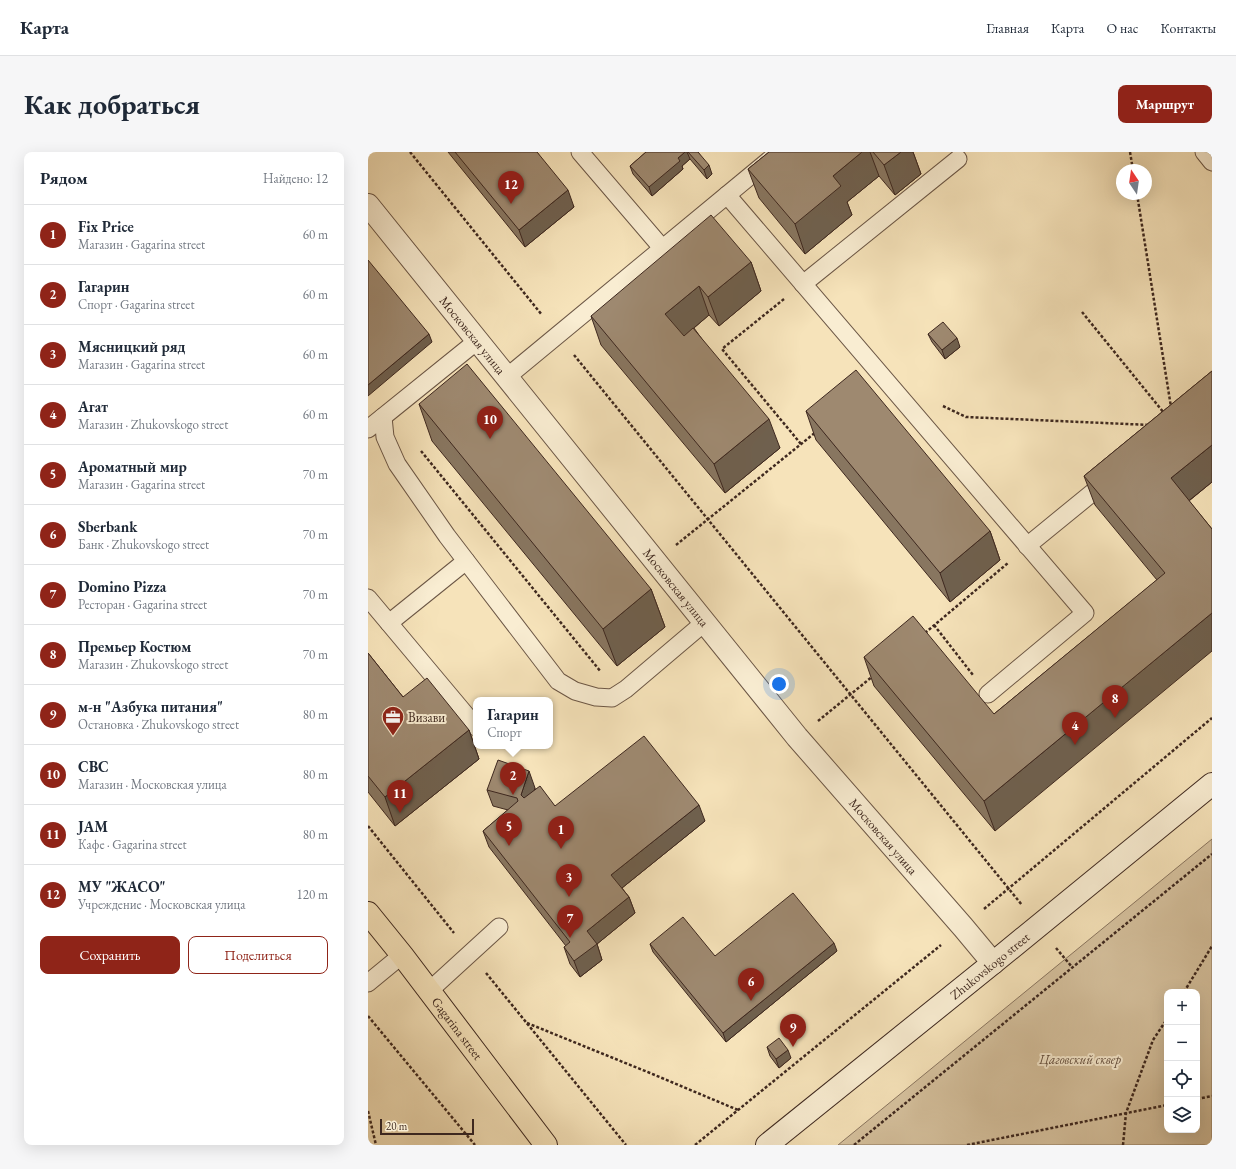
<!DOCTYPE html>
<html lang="ru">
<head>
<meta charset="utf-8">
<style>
	:root { --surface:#fff; --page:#f6f6f7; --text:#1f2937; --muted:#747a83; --line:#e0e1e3; --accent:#8f2418 }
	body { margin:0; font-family:"EB Garamond",serif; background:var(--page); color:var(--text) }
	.controls { position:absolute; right:12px; bottom:12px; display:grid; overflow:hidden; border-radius:8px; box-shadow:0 4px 16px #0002 }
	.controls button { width:36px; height:36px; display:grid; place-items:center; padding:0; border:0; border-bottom:1px solid var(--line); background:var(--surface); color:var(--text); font:20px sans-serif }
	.compass { position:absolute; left:748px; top:12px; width:36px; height:36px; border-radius:50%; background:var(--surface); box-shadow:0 4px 16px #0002; rotate:347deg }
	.scale { position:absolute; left:12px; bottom:10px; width:94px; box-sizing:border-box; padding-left:4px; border:2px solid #3e281f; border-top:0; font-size:11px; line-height:14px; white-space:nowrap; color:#3e281f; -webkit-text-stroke:3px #f9edd2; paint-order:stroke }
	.you { position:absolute; left:411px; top:532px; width:14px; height:14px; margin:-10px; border:3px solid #fff; border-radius:50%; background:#1a73e8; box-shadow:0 0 0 6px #1a73e833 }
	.badge { display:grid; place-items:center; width:26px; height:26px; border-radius:50%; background:var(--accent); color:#fff; font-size:13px; font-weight:700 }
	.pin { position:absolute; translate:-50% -33px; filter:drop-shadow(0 1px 2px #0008) }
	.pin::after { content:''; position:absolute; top:21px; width:14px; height:12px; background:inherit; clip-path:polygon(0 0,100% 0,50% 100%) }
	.popup { position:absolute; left:105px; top:545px; width:80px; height:52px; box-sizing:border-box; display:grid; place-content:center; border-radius:8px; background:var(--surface); filter:drop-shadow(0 1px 3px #0005); font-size:13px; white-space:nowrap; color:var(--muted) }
	.popup b { font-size:15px; color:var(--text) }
	.popup::after { content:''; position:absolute; left:50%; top:100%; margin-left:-8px; border:8px solid transparent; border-top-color:var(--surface) }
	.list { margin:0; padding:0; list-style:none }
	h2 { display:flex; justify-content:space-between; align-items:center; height:52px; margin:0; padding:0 16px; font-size:17px }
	h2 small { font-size:13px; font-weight:400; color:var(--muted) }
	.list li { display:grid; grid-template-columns:26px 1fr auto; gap:12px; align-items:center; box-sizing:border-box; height:60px; padding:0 16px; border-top:1px solid var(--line) }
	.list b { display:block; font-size:15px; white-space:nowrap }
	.list p { margin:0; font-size:13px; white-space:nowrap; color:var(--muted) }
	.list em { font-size:13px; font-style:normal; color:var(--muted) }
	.actions { display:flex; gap:8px; padding:12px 16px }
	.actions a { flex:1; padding:9px 0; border:1px solid var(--accent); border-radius:8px; text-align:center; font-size:14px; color:var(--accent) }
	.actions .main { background:var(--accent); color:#fff }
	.icon { flex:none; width:22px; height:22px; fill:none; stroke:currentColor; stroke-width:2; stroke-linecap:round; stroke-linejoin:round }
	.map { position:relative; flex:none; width:844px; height:993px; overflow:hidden; border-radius:8px }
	header { display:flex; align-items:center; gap:24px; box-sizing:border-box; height:56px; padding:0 20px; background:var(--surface); border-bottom:1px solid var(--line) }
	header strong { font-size:19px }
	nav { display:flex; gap:22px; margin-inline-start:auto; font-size:14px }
	.intro { display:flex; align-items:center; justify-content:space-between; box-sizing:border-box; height:96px; padding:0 24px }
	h1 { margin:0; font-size:28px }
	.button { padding:10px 18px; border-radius:8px; background:var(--accent); color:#fff; font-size:14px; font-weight:700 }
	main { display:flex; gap:24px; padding:0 24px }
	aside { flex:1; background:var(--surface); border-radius:8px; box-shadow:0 4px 16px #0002 }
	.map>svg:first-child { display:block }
</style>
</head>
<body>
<header>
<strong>Карта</strong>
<nav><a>Главная</a><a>Карта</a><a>О нас</a><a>Контакты</a></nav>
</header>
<div class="intro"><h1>Как добраться</h1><a class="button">Маршрут</a></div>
<main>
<aside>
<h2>Рядом<small>Найдено: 12</small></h2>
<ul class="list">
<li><span class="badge">1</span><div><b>Fix Price</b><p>Магазин · Gagarina street</p></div><em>60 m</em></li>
<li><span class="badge">2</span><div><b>Гагарин</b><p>Спорт · Gagarina street</p></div><em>60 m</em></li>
<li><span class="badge">3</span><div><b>Мясницкий ряд</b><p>Магазин · Gagarina street</p></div><em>60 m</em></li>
<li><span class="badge">4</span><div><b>Агат</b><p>Магазин · Zhukovskogo street</p></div><em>60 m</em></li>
<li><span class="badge">5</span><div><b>Ароматный мир</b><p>Магазин · Gagarina street</p></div><em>70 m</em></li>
<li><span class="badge">6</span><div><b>Sberbank</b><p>Банк · Zhukovskogo street</p></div><em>70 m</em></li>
<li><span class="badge">7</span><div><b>Domino Pizza</b><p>Ресторан · Gagarina street</p></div><em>70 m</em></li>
<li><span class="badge">8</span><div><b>Премьер Костюм</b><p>Магазин · Zhukovskogo street</p></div><em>70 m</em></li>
<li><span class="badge">9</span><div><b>м-н &quot;Азбука питания&quot;</b><p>Остановка · Zhukovskogo street</p></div><em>80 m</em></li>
<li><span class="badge">10</span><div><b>СВС</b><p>Магазин · Московская улица</p></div><em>80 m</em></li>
<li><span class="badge">11</span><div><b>JAM</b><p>Кафе · Gagarina street</p></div><em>80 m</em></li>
<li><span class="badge">12</span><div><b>МУ &quot;ЖАСО&quot;</b><p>Учреждение · Московская улица</p></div><em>120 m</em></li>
</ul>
<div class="actions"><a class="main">Сохранить</a><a>Поделиться</a></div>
</aside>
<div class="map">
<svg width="844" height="993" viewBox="0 0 844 993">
	<rect width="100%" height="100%" fill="#f6e3ba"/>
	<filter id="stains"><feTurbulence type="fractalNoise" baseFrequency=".005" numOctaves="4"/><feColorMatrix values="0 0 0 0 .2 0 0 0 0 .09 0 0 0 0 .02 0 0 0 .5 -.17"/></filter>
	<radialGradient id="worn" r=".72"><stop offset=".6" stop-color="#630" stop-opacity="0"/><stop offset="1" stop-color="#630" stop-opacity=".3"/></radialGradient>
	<path fill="#d7c3a0" stroke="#8a7660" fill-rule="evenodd" d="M 844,687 L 844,993 L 470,993 ZM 799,840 L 829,840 L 829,978 L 799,978 Z"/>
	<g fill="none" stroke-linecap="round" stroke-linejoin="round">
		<g stroke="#6c5746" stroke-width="19">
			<g id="service">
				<polyline points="212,0 295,97"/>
				<polyline points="836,0 844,10"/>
				<polyline points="359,43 717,461 620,542"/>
				<polyline points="435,132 590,7"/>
				<polyline points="139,225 411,0"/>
				<polyline points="15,265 17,285 29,312 79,384 190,529 207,539 228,545 244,546 258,537 337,470"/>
				<polyline points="0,277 109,189"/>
				<polyline points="659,394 741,327"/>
				<polyline points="0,446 108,575"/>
				<polyline points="21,471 98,409"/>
				<polyline points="0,831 34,803"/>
				<polyline points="61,839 131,775"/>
			</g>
		</g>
		<g stroke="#6c5746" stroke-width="24">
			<g id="minor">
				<path id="s1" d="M 0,53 L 429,585 L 595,775 L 625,811"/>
			</g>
		</g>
		<g stroke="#3e281f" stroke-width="24">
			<g id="secondary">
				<path id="s2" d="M 399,993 L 625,811 L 844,632"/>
			</g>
		</g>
		<g stroke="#3e281f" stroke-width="24">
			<g id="primary">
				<path id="s3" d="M 0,761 L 34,803 L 178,993"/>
			</g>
		</g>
		<g stroke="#3e281f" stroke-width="2.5" stroke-dasharray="3 2" stroke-linecap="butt">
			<polyline points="42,0 174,163"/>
			<polyline points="762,0 765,18"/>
			<polyline points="769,42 803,255"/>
			<polyline points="416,147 354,197 433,292"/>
			<polyline points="714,160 796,261"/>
			<polyline points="206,203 654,753"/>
			<polyline points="575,254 598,265 782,273"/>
			<polyline points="53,299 233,520"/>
			<polyline points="308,393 448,280"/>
			<polyline points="566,473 605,523"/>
			<polyline points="557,481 640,411"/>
			<polyline points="450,569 505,524"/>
			<polyline points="0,674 86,781"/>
			<polyline points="616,757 844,566"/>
			<polyline points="688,796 704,815"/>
			<polyline points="118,821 258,993"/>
			<polyline points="816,840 844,794"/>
			<polyline points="0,864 107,993"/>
			<polyline points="159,871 282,921 370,958"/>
			<polyline points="829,947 844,944"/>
			<polyline points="0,959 8,993"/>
			<polyline points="327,993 573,793"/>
			<polyline points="486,993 844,702"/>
			<polyline points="599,993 799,953"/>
			<polyline points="755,993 758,961 785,888 799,867"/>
		</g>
		<use href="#service" stroke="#f9edd2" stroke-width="17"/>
		<use href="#minor" stroke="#f9edd2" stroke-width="22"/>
		<use href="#secondary" stroke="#f9edd2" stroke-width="22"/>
		<use href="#primary" stroke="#f6e3ba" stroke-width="22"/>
	</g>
	<g fill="#887660" stroke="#3e281f">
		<polygon points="80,0 169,0 206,55 157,95"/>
		<polygon points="278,0 330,0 344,22 339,27 322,7 314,14 315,17 284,44 265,22 262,14"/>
		<polygon points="401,0 545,0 553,22 527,43 511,24 479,50 484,63 437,102 391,46 380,17"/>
		<polygon points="383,110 393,139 351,174 341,163 326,176 412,296 357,341 233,193 223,164"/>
		<polygon points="560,182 592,195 577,207 564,190"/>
		<polygon points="844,219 844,330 821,349 844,377 627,679 506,534 496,505 626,562 789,428 727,353 716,324"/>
		<polygon points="51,252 283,437 297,475 249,514 64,289"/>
		<polygon points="438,259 622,379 632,408 582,450 448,288"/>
		<polygon points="0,501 35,545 101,578 111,607 27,674 0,640"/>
		<polygon points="167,636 167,637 187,654 337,669 254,736 261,745 267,761 229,792 234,808 212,825 202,812 196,795 198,794 121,695 115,679 140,658 125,654 119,638"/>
		<polygon points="282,792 347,804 469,799 358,890 285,800"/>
		<polygon points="399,895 423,906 411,916 402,904"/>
	</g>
	<g fill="#6f604e" stroke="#3e281f">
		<polygon points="317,0 319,0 322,7 314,14 315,17 284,44 281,35 310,6"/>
		<polygon points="494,0 502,0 511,24 479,50 484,63 437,102 427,72 465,24"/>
		<polygon points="533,0 545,0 553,22 527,43 516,13"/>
		<polygon points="341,13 344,22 339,27 336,18"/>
		<polygon points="200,38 206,55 157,95 151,78"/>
		<polygon points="383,110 393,139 351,174 340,145"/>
		<polygon points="331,134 341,163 308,191 297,162"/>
		<polygon points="61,182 64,190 0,244 0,233"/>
		<polygon points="589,186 592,195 577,207 574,198"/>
		<polygon points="401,267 412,296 357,341 346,312"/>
		<polygon points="844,293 844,330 813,355 803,326"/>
		<polygon points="622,379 632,408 582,450 572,421"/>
		<polygon points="283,437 297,475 249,514 235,477"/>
		<polygon points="844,461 844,499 627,679 616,649"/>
		<polygon points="101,578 111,607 27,674 17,645"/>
		<polygon points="161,619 167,636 159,659 153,643"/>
		<polygon points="331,653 337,669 249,740 243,723"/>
		<polygon points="261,745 267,761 229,792 234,808 212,825 206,809 219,779"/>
		<polygon points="466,791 469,799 358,890 355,881"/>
		<polygon points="420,898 423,906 411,916 408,907"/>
	</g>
	<g fill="#9e8970" stroke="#3e281f">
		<polygon points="87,0 169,0 200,38 151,78"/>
		<polygon points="278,0 317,0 310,6 312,9 281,35 262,14"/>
		<polygon points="320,0 330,0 341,13 336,18"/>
		<polygon points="401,0 494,0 465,24 473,34 427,72 380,17"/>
		<polygon points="505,0 533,0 516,13"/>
		<polygon points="343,63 383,110 340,145 331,134 297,162 316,184 325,176 401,267 346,312 223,164"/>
		<polygon points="0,108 61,182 0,233"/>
		<polygon points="575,170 589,186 574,198 560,182"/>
		<polygon points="99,212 283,437 235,477 51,252"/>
		<polygon points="488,218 622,379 572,421 438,259"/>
		<polygon points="844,219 844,293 803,326 844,377 844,461 616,649 496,505 545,464 626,562 797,421 716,324"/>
		<polygon points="0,501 35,545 59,526 101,578 17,645 0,624"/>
		<polygon points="276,584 331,653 243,723 261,745 219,779 229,792 206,809 196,795 202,790 115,679 150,649 149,646 119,638 130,608 161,619 153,643 156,646 172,634 187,654"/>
		<polygon points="425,741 466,791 355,881 282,792 315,765 347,804"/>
		<polygon points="411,886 420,898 408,907 399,895"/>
	</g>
	<defs>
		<g id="office-pin" transform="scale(1.15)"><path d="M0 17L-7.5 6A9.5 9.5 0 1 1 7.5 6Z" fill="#8f2418" stroke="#f9edd2"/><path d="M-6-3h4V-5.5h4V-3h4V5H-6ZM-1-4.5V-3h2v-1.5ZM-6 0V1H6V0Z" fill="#fff"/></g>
	</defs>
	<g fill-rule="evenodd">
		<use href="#office-pin" x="25" y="565"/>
	</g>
	<g text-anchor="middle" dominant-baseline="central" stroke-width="4" stroke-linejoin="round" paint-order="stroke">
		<g font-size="13" fill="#3e281f" stroke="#f9edd2">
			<text stroke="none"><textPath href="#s1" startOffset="167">Московская улица</textPath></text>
			<text stroke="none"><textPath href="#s1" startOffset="491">Московская улица</textPath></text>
			<text stroke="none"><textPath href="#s1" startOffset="815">Московская улица</textPath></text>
			<text stroke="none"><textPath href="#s2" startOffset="286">Zhukovskogo street</textPath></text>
			<text stroke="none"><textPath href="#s3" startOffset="146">Gagarina street</textPath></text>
		</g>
		<g font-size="13" fill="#3e281f" stroke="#f9edd2" text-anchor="start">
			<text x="40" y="565">Визави</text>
		</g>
		<g font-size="13" font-style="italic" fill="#644f3f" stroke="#f9edd2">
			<text x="712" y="907">Цаговский сквер</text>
		</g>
	</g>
	<rect width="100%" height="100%" filter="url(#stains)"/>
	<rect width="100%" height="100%" fill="url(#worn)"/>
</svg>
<div class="controls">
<button>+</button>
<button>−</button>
<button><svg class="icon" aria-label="locate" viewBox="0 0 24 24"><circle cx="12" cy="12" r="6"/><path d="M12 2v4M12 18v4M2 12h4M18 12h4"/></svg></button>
<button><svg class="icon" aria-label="layers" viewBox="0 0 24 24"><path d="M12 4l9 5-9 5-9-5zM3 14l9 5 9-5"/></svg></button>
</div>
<svg class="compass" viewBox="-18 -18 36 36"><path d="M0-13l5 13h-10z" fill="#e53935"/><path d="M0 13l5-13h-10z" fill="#747a83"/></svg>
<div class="scale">20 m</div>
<div class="you"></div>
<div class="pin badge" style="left:193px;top:697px">1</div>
<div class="pin badge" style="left:145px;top:643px">2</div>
<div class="popup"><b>Гагарин</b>Спорт</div>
<div class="pin badge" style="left:201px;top:745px">3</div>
<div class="pin badge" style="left:707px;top:593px">4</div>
<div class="pin badge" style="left:141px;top:694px">5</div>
<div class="pin badge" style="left:383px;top:849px">6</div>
<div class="pin badge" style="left:202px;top:786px">7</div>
<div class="pin badge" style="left:747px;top:566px">8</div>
<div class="pin badge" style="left:425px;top:895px">9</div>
<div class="pin badge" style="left:122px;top:287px">10</div>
<div class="pin badge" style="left:32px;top:661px">11</div>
<div class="pin badge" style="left:143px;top:52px">12</div>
</div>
</main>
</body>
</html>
